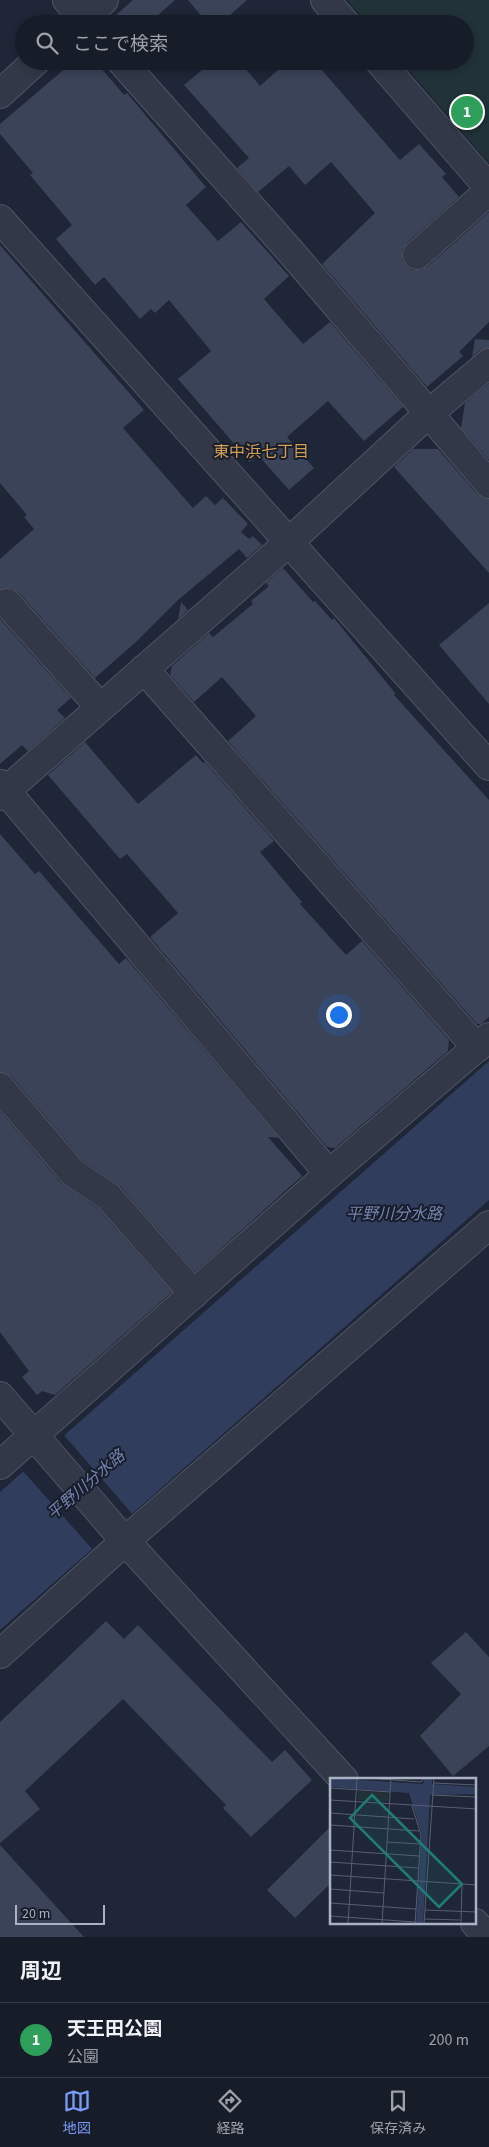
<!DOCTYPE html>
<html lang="ja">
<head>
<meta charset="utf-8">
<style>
	:root { --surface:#171c29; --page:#242935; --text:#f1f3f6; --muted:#9ea1a8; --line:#363a46; --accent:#7b9bfb }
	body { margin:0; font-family:"Source Sans 3","Noto Sans JP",sans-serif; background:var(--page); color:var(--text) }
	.scale { position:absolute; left:15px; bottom:12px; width:90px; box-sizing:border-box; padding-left:5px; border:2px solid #acb2c5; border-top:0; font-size:14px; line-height:18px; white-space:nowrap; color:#acb2c5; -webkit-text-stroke:4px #181d2c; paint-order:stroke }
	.you { position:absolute; left:338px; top:1014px; width:18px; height:18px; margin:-12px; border:4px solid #fff; border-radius:50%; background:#1a73e8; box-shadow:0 0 0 8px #1a73e833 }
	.badge { display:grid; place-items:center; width:32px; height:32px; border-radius:50%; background:var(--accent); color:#fff; font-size:16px; font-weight:700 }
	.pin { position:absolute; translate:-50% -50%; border:2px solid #fff; box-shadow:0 1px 5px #0006 }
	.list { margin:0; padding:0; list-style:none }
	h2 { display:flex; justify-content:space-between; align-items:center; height:65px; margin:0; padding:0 20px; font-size:21px }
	h2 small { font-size:16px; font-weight:400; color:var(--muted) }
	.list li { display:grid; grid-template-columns:32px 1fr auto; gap:15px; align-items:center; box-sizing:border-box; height:75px; padding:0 20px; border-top:1px solid var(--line) }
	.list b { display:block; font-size:19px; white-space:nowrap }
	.list p { margin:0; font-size:16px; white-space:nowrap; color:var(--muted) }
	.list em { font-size:16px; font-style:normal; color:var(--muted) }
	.icon { flex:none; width:28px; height:28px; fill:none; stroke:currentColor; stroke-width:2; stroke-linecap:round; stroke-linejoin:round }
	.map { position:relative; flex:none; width:489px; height:1937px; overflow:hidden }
	.search { position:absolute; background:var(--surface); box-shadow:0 2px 8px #0003; left:15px; right:15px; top:15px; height:55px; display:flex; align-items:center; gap:12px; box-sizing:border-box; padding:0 18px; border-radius:28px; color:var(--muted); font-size:19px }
	.sheet { height:140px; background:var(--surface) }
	nav { display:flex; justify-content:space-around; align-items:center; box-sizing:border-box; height:70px; border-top:1px solid var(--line); background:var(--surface); font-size:14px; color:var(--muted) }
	nav a { display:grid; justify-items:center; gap:2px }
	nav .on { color:var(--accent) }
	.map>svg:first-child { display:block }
</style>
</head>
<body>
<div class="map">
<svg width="489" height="1937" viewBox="0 0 489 1937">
	<rect width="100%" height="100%" fill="#1f2637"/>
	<polygon fill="#213238" points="347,0 489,0 489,163 401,61 465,61 465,24 368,24"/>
	<polygon fill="#303d5d" points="489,1061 489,1200 0,1630 0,1492"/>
	<polygon fill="#1f2637" points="63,1434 134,1516 94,1551 22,1470"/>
	<g fill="#3b4358">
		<polygon points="133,0 175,0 148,24 106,24"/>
		<polygon points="188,0 247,0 220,24 208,24"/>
		<polygon points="74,61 95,61 124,95 127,93 206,187 186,205 218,241 241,222 289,276 264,299 303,344 330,322 403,407 364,441 328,401 287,437 314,468 289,490 258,455 250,462 178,379 211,351 169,300 155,313 151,309 140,319 104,277 95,285 56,239 72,225 30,175 33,173 0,134 0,124"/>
		<polygon points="213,61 239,61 260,86 288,61 314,61 400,160 419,144 446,174 442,177 459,197 407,243 402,250 402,259 406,266 412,270 420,270 427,267 489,212 489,322 459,352 463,356 427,387 322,264 375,213 331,162 305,185 289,166 258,192 237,168 249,158 184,85"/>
		<polygon points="0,245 144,410 123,428 193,508 206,496 215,505 223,498 248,524 241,532 249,539 253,536 262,545 247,558 239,549 178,600 137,641 95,678 19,593 11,588 0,590 0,559 34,529 24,517 27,515 0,483"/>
		<polygon points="475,339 489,340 489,348 479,351 472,357"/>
		<polygon points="489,383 489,460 461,428 465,403"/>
		<polygon points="413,449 438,449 477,494 483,498 489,499 489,573 394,467"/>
		<polygon points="283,568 313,602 315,601 332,620 334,618 395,693 394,695 489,800 489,1017 481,1024 477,1024 228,741 256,716 222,677 194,702 170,675 172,666 209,633 213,637 253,604 251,601 269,586 266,583"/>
		<polygon points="181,602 188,610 178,619"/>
		<polygon points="489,603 489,704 439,645"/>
		<polygon points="0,619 71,698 57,710 65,718 28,751 22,745 0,764"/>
		<polygon points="85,742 138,804 196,755 203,763 205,762 274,841 260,852 302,902 300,904 346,955 362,941 449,1040 448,1051 335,1148 327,1147 150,937 178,913 127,854 120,859 48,775"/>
		<polygon points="0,834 35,874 39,871 119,964 126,958 279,1138 268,1137 302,1176 195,1272 120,1186 83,1161 12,1077 6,1073 0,1072"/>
		<polygon points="0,1111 61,1183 98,1208 172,1292 55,1395 42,1391 37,1395 22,1377 29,1371 0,1332"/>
		<polygon points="106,1621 124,1639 138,1625 272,1762 285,1750 312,1780 251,1837 223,1808 226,1805 123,1699 25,1791 40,1809 0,1843 0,1722"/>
		<polygon points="466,1632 489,1657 489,1746 453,1776 420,1736 461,1694 431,1663"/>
		<polygon points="332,1825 332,1882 295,1918 267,1890"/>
		<polygon points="0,1845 84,1937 0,1937"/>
	</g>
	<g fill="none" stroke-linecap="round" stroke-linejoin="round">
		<g stroke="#505566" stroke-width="30">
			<g id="minor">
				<polyline points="67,0 87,24"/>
				<polyline points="325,0 346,24"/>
				<polyline points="77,24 104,0"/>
				<polyline points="121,61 291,252 489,484"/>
				<polyline points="379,61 489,188"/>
				<polyline points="0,94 36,61"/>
				<polyline points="0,219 489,766"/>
				<polyline points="417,255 489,191"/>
				<polyline points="7,603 100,707"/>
				<polyline points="144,669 477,1048"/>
				<polyline points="0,784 329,1174"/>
				<polyline points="0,796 288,543 428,414 489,363"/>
				<polyline points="0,1087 73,1173 108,1196 194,1294"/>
				<polyline points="0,1396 118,1533 344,1780"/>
				<polyline points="0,1465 329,1174 489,1037"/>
				<polyline points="0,1654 125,1541 489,1225"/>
				<polyline points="475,1923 487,1937"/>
			</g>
		</g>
		<use href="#minor" stroke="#323847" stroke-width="28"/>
	</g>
	<g text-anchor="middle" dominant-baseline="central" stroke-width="4" stroke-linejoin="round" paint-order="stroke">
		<g font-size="16" fill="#d69f56" stroke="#181d2c">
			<text x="261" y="452">東中浜七丁目</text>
		</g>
		<g font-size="16" font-style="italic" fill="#7485ae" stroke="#181d2c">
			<text x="394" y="1214">平野川分水路</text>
			<text transform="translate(86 1485) rotate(-41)">平野川分水路</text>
		</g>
	</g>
	<g transform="translate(330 1778)">
		<rect width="146" height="146" fill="#1f2637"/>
		<path d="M 28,13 L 58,15 L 58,24 L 27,22 Z" fill="#213238"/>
		<path d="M 0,0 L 93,6 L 95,0 L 102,0 L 102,6 L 146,9 L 146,16 L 100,17 L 93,146 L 86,146 L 92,57 L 79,15 L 0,9 Z" fill="#303d5d"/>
		<path fill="none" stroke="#575e70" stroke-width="1" d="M 38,0 L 91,4 L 94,0M 103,5 L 147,7M 0,10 L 60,14M 102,17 L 147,19M 0,22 L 147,31M 82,28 L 91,57 L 85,146M 0,35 L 84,41M 0,47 L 89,53M 57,64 L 90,66M 0,72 L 89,78M 0,84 L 88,90M 0,97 L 147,107M 0,111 L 54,115M 0,125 L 86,131M 95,132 L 147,134M 0,138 L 85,144M 95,141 L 130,142M 18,146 L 27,0M 52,146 L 61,0M 94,146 L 104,0M 131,146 L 132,106"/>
		<path fill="#1f7c77" fill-opacity="0.15" stroke="#1f7c77" stroke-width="2.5" d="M 42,17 L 132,106 L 109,129 L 20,40 Z"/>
		<rect width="146" height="146" fill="none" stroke="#acb2c5" stroke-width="2.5"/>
	</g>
</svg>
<div class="scale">20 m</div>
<div class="you"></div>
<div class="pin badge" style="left:467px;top:112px;background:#2e9e5b">1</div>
<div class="search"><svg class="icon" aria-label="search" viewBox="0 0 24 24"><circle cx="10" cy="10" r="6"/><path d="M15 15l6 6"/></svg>ここで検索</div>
</div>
<section class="sheet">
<h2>周辺<small></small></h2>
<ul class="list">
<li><span class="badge" style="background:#2e9e5b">1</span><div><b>天王田公園</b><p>公園</p></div><em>200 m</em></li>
</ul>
</section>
<nav>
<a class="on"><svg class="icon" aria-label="map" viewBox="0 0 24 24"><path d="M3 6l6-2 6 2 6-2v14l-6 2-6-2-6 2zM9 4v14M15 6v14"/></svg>地図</a>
<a><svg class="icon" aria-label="directions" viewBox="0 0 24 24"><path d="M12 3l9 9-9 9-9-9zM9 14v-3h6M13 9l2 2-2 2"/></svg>経路</a>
<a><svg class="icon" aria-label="saved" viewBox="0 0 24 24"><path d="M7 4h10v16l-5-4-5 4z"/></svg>保存済み</a>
</nav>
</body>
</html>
